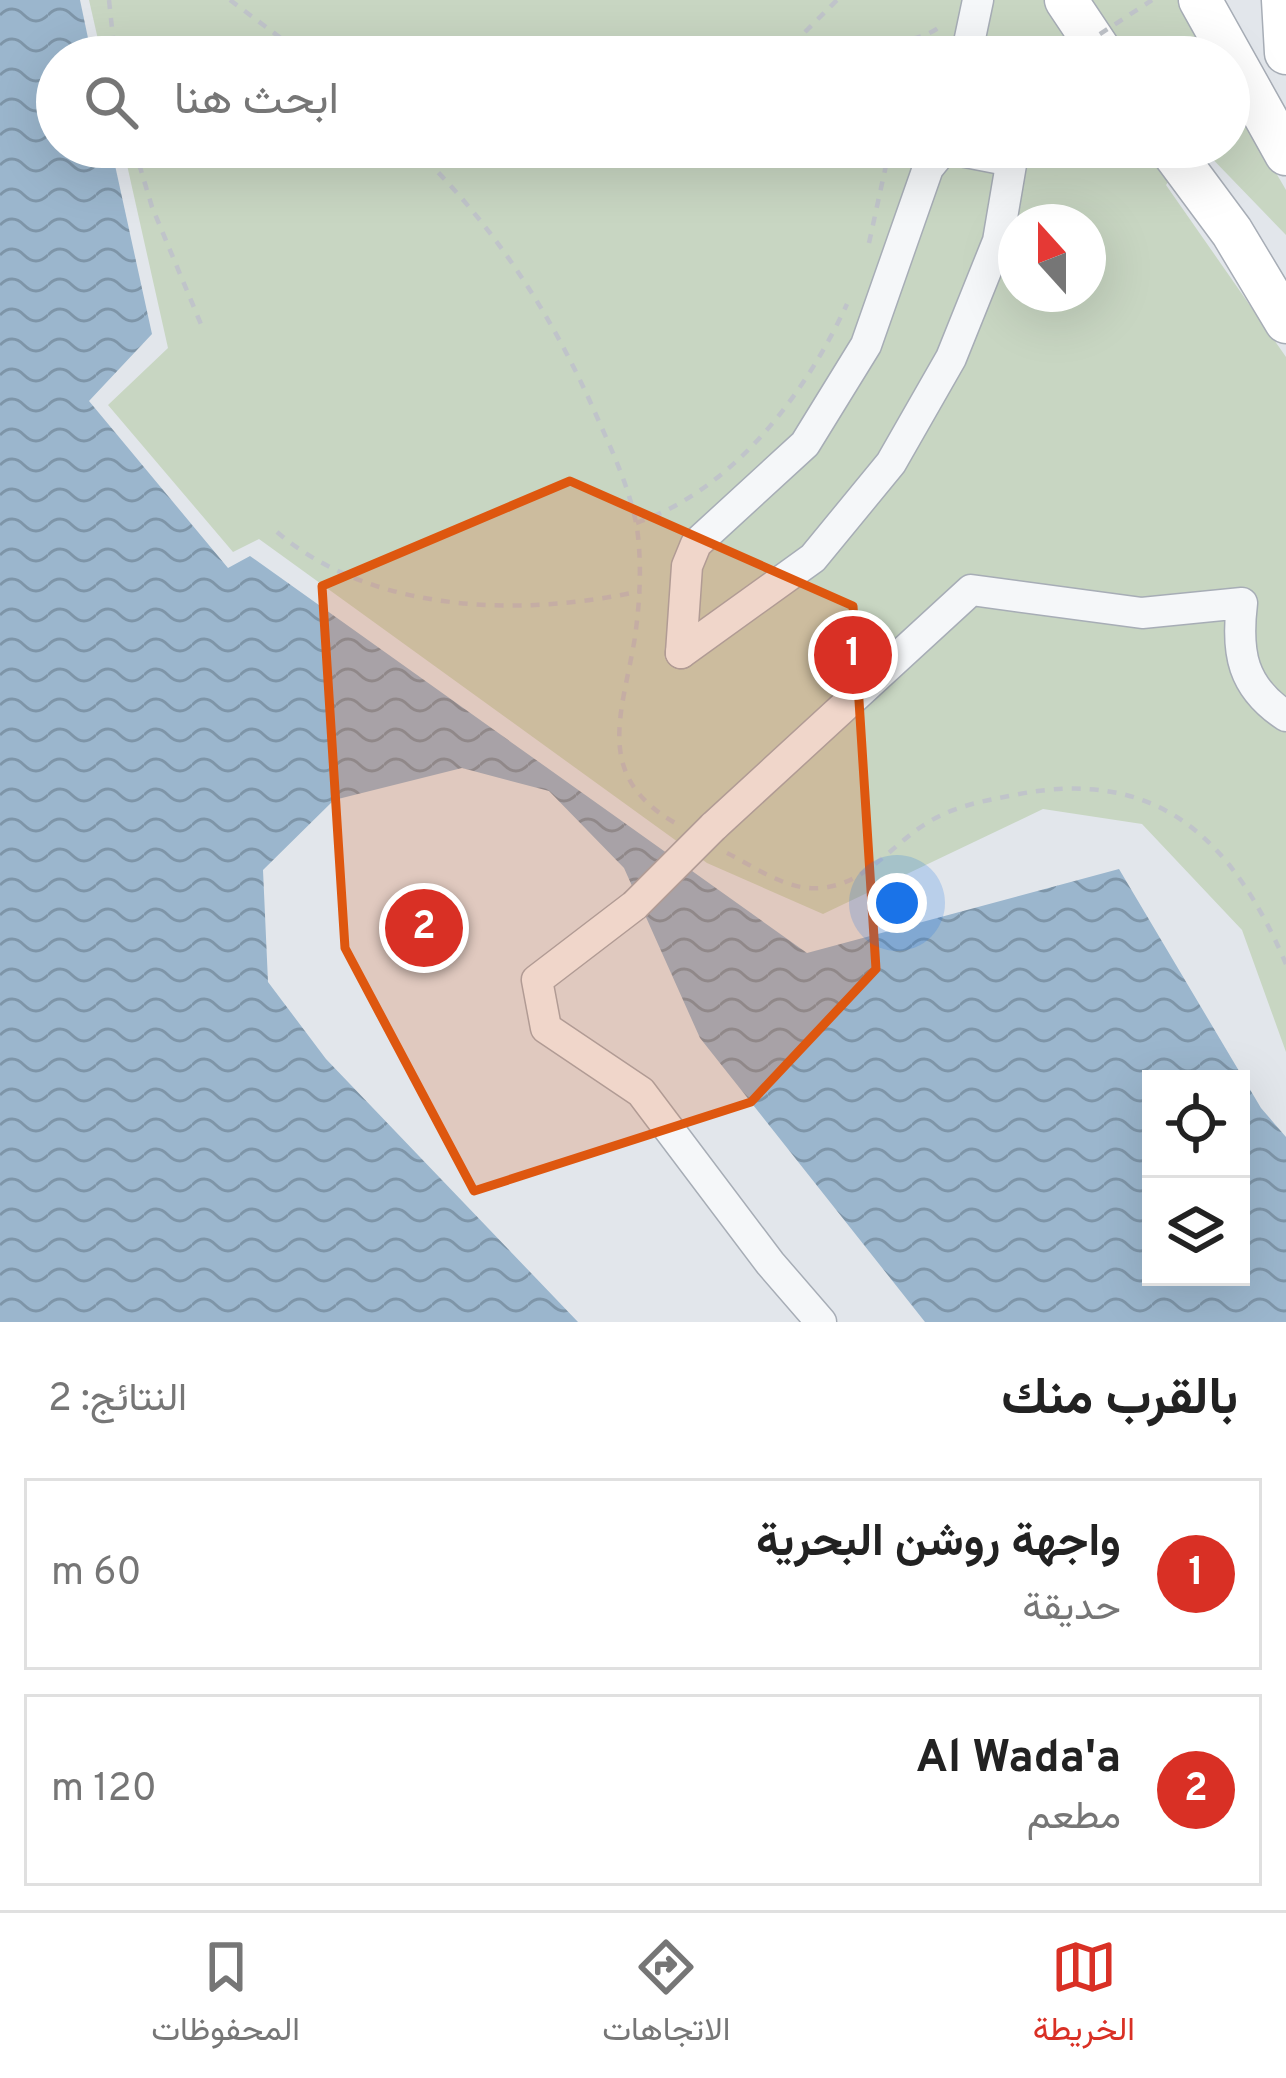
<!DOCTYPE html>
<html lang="ar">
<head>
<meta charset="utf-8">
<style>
	:root { --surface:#fff; --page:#f6f6f6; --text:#222; --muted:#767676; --line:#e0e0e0; --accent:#d93025 }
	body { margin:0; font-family:Overpass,Vazirmatn,sans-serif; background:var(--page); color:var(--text); direction:rtl }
	.controls { position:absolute; right:36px; bottom:36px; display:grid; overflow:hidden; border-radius:0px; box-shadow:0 12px 48px #0002 }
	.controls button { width:108px; height:108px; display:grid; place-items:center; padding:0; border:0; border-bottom:3px solid var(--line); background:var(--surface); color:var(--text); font:60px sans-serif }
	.compass { position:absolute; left:998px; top:204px; width:108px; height:108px; border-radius:50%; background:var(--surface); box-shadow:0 12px 48px #0002; rotate:339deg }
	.you { position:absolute; left:897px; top:903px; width:42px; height:42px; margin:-30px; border:9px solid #fff; border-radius:50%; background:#1a73e8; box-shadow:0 0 0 18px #1a73e833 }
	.badge { display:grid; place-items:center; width:78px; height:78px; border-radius:50%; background:var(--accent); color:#fff; font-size:39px; font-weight:700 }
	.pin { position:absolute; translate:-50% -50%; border:6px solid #fff; box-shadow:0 3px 12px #0006 }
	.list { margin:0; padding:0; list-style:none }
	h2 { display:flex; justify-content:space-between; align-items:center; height:156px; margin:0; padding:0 48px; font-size:51px }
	h2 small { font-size:39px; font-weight:400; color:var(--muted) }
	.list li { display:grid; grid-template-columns:78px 1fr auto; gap:36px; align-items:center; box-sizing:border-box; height:192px; margin:0 24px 24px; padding:0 24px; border:3px solid var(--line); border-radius:0px }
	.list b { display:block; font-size:45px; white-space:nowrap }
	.list p { margin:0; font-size:39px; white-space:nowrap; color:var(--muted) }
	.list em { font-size:39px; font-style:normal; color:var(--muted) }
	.icon { flex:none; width:66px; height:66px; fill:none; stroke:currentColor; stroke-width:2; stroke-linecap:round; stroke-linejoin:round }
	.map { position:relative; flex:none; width:1286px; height:1322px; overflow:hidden; direction:ltr }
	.search { position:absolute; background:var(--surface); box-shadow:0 12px 48px #0002; left:36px; right:36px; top:36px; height:132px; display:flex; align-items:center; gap:30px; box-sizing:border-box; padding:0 42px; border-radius:66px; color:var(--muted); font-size:45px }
	.sheet { height:588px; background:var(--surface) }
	nav { display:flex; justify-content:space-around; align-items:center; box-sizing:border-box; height:168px; border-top:3px solid var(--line); background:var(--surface); font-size:33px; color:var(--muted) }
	nav a { display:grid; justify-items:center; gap:6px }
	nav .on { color:var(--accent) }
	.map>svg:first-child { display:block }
</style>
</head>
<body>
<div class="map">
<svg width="1286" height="1322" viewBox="0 0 1286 1322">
	<defs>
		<pattern id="water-waves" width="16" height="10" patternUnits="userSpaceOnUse" patternTransform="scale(3)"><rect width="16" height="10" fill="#9bb6cd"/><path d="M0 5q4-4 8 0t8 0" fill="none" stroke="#7e95a8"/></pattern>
	</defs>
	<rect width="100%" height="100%" fill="#e2e6eb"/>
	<g fill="#c8d6c2" fill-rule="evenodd">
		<polygon points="89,0 1225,0 1223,57 102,57"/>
		<polygon points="1229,92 1286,190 1286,235 1201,147 1229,147"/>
		<path d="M 123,147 L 1193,147 L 1166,185 L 1286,357 L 1286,1052 L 1242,930 L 1142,824 L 1043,809 L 823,914 L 707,863 L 259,539 L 233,552 L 108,405 L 168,348 ZM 1016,222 L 1088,222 L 1088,294 L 1016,294 Z"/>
	</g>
	<path fill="url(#water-waves)" fill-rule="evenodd" d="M 0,0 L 80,0 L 92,57 L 57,57 L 57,147 L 111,147 L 152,334 L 89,401 L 228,568 L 250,556 L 807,953 L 1119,869 L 1261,1108 L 1286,1137 L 1286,1322 L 925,1322 L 700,1038 L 624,868 L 549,791 L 462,768 L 334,800 L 263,870 L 268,982 L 326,1059 L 578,1322 L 0,1322 ZM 1151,1079 L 1241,1079 L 1241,1277 L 1151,1277 Z"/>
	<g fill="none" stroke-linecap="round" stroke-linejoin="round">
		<g stroke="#a7adb6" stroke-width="33">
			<g id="street">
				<polyline points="966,57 978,0"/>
				<polyline points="945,148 1012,161"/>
				<polyline points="681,653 813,558 891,463 951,358 998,241 1014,147"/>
				<polyline points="681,653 687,566 696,544 805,444 866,345 928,168 945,147"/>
				<path d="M 713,827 L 971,590 L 1142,613 L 1242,603 C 1236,653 1242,687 1286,716"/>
				<polyline points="635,905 537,980 546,1028 641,1092 770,1263 821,1322"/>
			</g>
		</g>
		<g stroke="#a7adb6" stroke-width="45">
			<g id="secondary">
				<polyline points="1066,0 1104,57"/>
				<polyline points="1200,0 1286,154"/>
				<polyline points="1283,0 1286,53"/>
				<polyline points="1169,147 1232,232 1286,322"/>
			</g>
		</g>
		<g stroke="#c0c4ca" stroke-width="4.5" stroke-dasharray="9 9" stroke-linecap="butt">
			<polyline points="109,0 115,57"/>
			<polyline points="230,0 306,57"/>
			<polyline points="805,32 837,0"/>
			<path d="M 844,57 C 863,35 913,51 943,24"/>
			<polyline points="134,147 152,207 203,329"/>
			<path d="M 413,147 C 494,225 552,314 597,417 C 613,453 630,489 637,528 C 642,565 640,600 635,637 C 623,712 592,775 675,823"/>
			<polyline points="869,243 890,147"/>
			<path d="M 636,523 C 733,490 805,395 847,304"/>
			<path d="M 277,532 C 373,614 523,617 641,591"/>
			<path d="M 727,853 C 755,867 787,891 820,888 C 865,885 891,845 927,823 C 954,806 983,801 1014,795 C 1157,766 1232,838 1286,964"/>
		</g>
		<use href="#street" stroke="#f5f7f9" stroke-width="30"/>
		<use href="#secondary" stroke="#fff" stroke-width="42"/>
		<g stroke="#a7adb6" stroke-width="33" stroke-linecap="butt">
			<polyline id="street-bridge" points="635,905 713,827"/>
		</g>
		<polyline stroke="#c0c4ca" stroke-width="4.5" stroke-dasharray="9 9" stroke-linecap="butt" points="1051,57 1094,38 1152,0"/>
		<use href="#street-bridge" stroke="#f5f7f9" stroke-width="30"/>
	</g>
	<path fill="#de570f" fill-opacity="0.2" stroke="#de570f" stroke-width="9" stroke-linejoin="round" d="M 570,481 L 853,606 L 876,969 L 751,1102 L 474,1191 L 345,948 L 322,586 Z"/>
</svg>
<div class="controls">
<button><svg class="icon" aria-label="locate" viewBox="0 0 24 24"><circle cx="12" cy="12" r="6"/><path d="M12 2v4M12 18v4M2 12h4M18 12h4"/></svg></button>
<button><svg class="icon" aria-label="layers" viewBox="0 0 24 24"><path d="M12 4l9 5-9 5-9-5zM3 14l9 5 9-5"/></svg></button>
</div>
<svg class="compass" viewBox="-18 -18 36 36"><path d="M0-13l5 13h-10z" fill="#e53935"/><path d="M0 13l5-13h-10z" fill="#767676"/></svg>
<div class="you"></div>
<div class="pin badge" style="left:853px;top:655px">1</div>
<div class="pin badge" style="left:424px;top:928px">2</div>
<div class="search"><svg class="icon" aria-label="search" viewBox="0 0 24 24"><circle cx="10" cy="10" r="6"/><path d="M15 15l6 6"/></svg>ابحث هنا</div>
</div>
<section class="sheet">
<h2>بالقرب منك<small>النتائج: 2</small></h2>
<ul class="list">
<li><span class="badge">1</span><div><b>واجهة روشن البحرية</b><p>حديقة</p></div><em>60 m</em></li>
<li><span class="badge">2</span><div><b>Al Wada'a</b><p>مطعم</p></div><em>120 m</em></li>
</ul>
</section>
<nav>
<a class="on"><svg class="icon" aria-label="map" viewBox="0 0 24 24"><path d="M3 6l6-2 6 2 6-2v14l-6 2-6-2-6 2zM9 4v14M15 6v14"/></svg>الخريطة</a>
<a><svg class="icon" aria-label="directions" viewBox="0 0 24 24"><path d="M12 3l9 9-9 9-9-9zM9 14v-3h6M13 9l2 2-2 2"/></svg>الاتجاهات</a>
<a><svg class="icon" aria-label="saved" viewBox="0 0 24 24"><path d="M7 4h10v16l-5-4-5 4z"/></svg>المحفوظات</a>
</nav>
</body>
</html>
